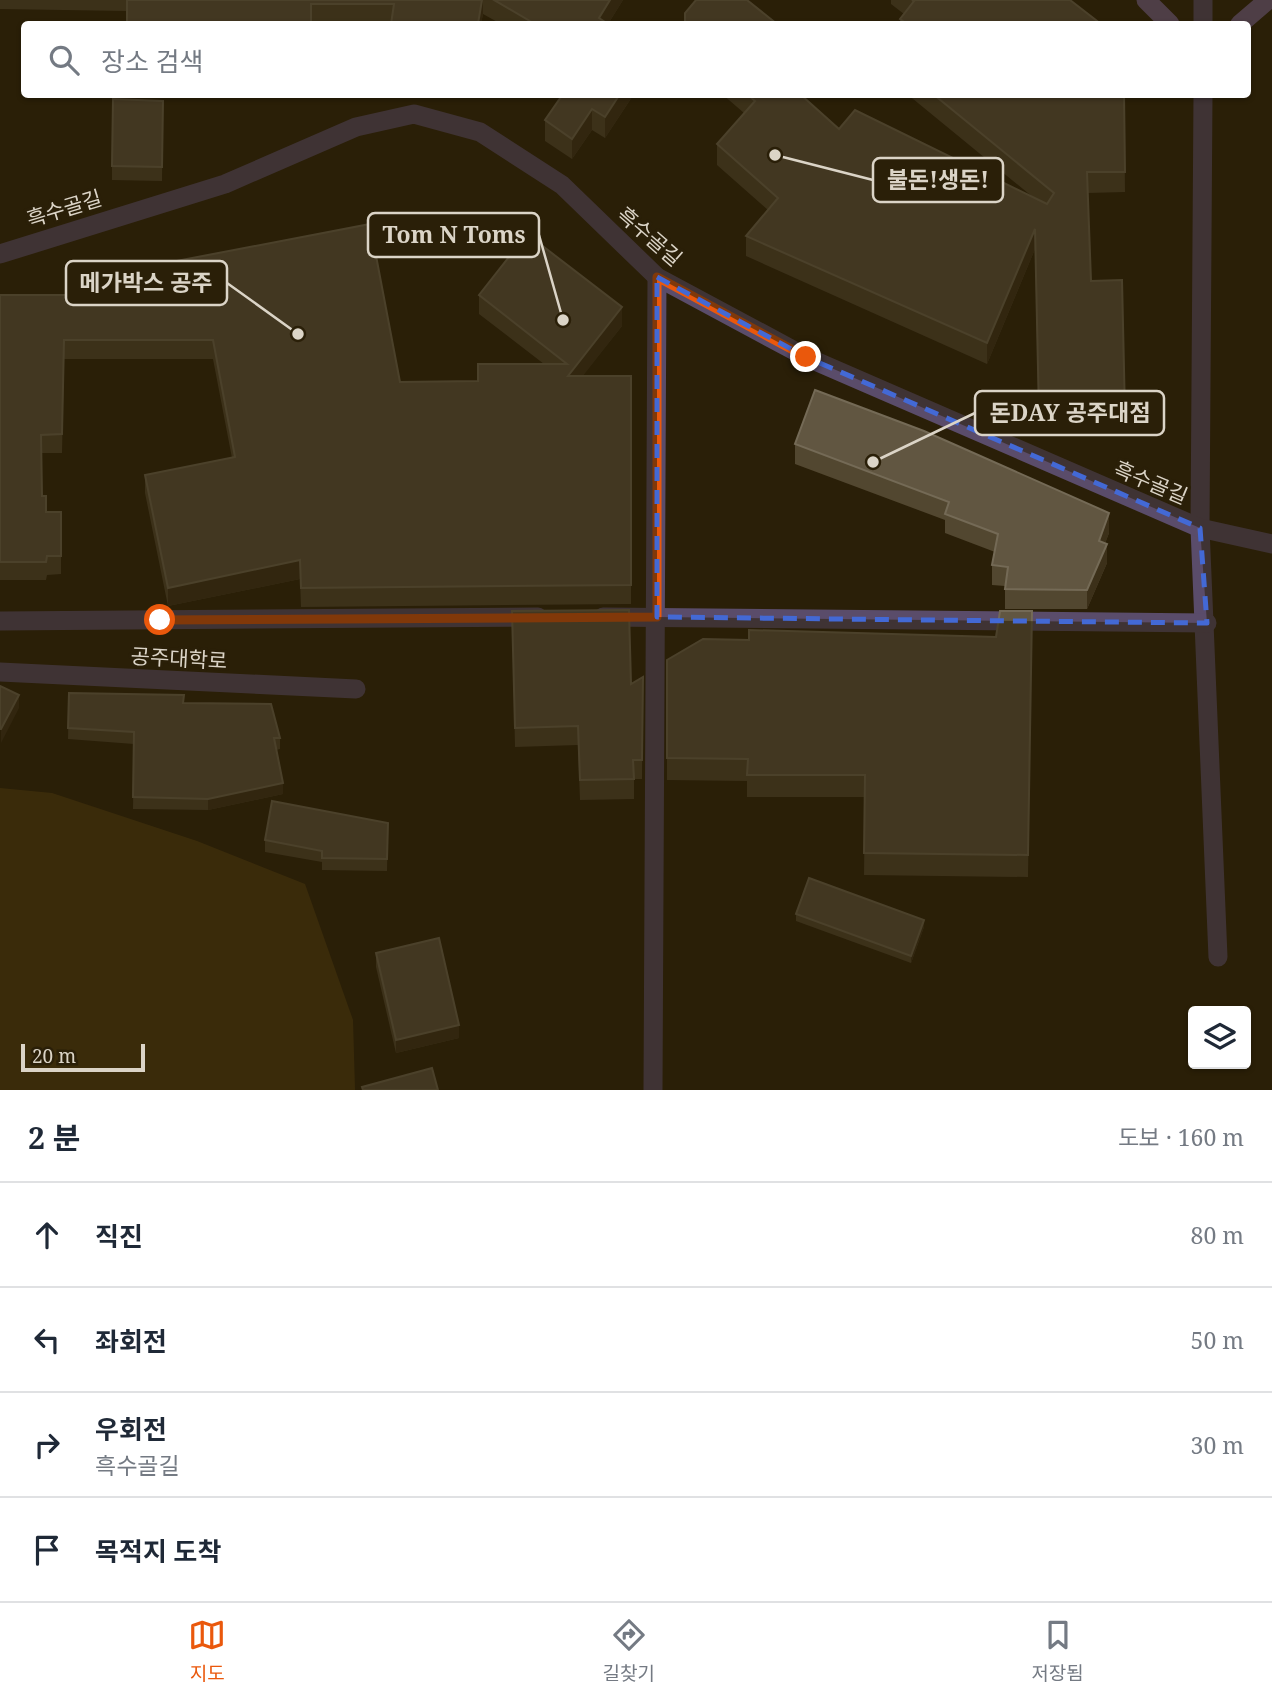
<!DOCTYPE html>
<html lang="ko">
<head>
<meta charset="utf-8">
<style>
	:root { --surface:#fff; --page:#f2f2f3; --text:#1f2937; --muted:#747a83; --line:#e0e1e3; --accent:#ea580c }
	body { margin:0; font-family:"Noto Serif","Noto Sans KR",serif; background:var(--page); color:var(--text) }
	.controls { position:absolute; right:21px; bottom:21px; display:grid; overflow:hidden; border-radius:7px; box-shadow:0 2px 5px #0004 }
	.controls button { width:63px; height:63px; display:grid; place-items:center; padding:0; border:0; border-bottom:2px solid var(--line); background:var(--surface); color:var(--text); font:35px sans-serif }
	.scale { position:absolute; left:21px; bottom:18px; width:124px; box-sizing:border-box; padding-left:7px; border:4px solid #dbd4c7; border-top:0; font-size:19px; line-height:24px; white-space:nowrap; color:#dbd4c7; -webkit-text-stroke:5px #2a1f08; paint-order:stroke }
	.stop { position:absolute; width:21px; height:21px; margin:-16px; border:5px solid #ea580c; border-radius:50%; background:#fff }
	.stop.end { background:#ea580c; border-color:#fff; box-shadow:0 2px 7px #0008 }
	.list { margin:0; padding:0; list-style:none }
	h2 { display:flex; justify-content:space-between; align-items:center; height:91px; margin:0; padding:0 28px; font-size:30px }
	h2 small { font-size:23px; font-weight:400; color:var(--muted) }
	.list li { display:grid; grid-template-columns:46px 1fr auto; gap:21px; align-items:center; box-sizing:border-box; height:105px; padding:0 28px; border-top:2px solid var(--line) }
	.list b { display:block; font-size:26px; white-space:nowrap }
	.list p { margin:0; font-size:23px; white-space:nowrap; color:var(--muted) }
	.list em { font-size:23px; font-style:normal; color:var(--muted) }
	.icon { flex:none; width:38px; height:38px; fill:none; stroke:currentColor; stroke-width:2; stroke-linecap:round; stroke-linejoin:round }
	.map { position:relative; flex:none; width:1272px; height:1090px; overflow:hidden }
	.search { position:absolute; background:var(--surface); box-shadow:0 2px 5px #0004; left:21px; right:21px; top:21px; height:77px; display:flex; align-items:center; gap:18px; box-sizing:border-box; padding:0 24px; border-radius:7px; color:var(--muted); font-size:26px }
	.sheet { height:511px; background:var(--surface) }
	nav { display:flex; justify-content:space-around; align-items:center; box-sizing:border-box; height:98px; border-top:2px solid var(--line); background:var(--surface); font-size:19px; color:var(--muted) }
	nav a { display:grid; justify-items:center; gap:4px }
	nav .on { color:var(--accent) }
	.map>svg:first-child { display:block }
</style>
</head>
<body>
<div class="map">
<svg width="1272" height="1090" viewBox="0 0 1272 1090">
	<rect width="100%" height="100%" fill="#2a1f08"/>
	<polygon fill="#4f3b0f" points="0,788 52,793 197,841 305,884 353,1020 355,1090 0,1090"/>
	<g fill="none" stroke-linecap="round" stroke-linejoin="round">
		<g stroke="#5a4c6a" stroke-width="19">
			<polyline points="1203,0 1203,24"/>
			<polyline points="1203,94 1200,528 1218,957"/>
			<polyline points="0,254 225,184 356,127 414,114 480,132 562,185 657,277 806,357 1200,528 1272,544"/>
			<polyline points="603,617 1207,623"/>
			<polyline points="0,621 538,617"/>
			<polyline points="0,672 356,689"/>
			<polyline points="653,1090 657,277"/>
		</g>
		<g stroke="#7b6493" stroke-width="19">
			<polyline points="1146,0 1170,24"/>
			<polyline points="1240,24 1268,0"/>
		</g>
	</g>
	<g fill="#524730">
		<polygon points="0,0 623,0 608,24 501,24 483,14 481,24 127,24 127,11 0,9"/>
		<polygon points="891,0 1070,0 1101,24 900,24 900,19 904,14 891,4"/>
		<polygon points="563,94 634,94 605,138 592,130 572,159 545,141 545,120"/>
		<polygon points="722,94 800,94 839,129 1034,198 907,94 1124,94 1125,192 1087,193 1091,281 1122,280 1125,434 1039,436 1035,249 987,364 746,256 746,236 768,210 717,165 717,144 744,113"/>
		<polygon points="163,101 162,181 112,180 112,166"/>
		<polygon points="0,295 117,295 400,382 478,381 544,364 479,314 479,295 622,326 582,376 631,376 631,604 301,607 300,579 168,606 145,493 145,475 232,458 213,359 64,359 62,453 41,453 42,496 46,512 61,512 61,574 47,575 46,580 0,580"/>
		<polygon points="795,444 1109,533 1105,543 1107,563 1087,609 1005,609 1005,586 992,585 992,565 995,552 945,533 945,520 795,464"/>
		<polygon points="512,611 631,684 643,677 642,779 634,779 634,799 580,800 578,745 515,747"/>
		<polygon points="1032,611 1028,877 864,875 865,797 747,797 747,781 667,780 667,660 749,640 996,637"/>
		<polygon points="69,693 184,703 280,738 280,749 276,750 283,794 208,810 133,809 134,744 68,739"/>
		<polygon points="388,823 387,871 322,870 322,862 265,852 265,840"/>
		<polygon points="796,914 924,927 911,963 796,921"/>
		<polygon points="376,953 459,1038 396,1053 376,967"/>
	</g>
	<g fill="#3c3019">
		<polygon points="482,0 483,0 483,14 481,24 478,24"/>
		<polygon points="610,0 623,0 608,24 599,18"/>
		<polygon points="620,94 634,94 605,138 605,117"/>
		<polygon points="592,109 592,130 572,159 572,139"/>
		<polygon points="1035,229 1035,249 987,364 987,343"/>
		<polygon points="622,307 622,326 568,395 568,376"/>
		<polygon points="1109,513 1109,533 1099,560 1099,541"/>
		<polygon points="1107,544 1107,563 1087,609 1087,590"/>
		<polygon points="300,560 300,579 168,606 168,588"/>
		<polygon points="19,695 19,708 1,743 1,729"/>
		<polygon points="283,783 283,794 208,810 208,799"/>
		<polygon points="924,920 924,927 911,963 911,956"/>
		<polygon points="459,1025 459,1038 396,1053 396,1040"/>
	</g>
	<g fill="#615641" stroke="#746a56" stroke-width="2">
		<polygon points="127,0 482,0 478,24 391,24 394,4 311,4 311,24 127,24"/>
		<polygon points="494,0 610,0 599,18 608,24 535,24"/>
		<polygon points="696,0 747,0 777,24 685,24 685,13"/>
		<polygon points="912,0 1070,0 1101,24 907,24 900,19 914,1"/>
		<polygon points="563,94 620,94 605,117 592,109 572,139 545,120"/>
		<polygon points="747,94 800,94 839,129 855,110 1047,204 1054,193 933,94 1124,94 1125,172 1087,172 1091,281 1122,280 1125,413 1039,415 1035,229 987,343 746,236 778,198 717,144 755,101"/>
		<polygon points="113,99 163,101 162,167 112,166"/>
		<polygon points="370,224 400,382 478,381 478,364 567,364 479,295 527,234 622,307 568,376 631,376 631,585 301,588 300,560 168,588 145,475 235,457 213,340 64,340 62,434 41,435 42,496 46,496 46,512 61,512 61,556 47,556 46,562 0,562 0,295 117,295 117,263 166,263"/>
		<polygon points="815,390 924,431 1109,513 1099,541 1107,544 1087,590 1005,589 1008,567 992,565 998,534 945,514 949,502 795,444"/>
		<polygon points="629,610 631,684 643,677 642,760 633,760 634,779 580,780 578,726 515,728 512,611"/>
		<polygon points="1000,611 1032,611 1028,855 864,853 865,775 747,775 748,759 667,758 667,660 703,639 749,640 749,630 996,637"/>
		<polygon points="0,686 19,695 1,729 0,729"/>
		<polygon points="69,693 184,695 183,703 271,704 280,738 274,738 283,783 208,799 133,797 134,732 68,728"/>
		<polygon points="272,801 388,823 387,859 322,858 322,851 265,840"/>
		<polygon points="809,878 924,920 911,956 796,914"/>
		<polygon points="439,938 459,1025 396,1040 376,953"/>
		<polygon points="432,1068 438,1090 363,1090 362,1087"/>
	</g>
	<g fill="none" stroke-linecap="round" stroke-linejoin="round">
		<polyline stroke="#ea580c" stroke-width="9" points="160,620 657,617 657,277 806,357"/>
	</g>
	<path d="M0 0H1272V1090H0ZM 657,277 L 806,357 L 1200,528 L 1207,623 L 657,617 Z" fill="#2a1f08" fill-opacity=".55" fill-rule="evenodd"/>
	<path fill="none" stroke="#4369d5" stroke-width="5" stroke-dasharray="14 9" stroke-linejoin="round" d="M 657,277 L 806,357 L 1200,528 L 1207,623 L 657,617 Z"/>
	<g text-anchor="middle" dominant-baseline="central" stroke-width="6" stroke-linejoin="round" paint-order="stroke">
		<g font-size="21" fill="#dbd4c7" stroke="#2a1f08">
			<text transform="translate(64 208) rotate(-17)">흑수골길</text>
			<text transform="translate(650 236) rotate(41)">흑수골길</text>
			<text transform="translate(1151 482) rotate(23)">흑수골길</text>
			<text transform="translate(179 658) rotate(3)">공주대학로</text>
		</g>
	</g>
	<path fill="none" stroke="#dbd4c7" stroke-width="2.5" d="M775 155L873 180M563 320L539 235M298 334L227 283M873 462L975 413"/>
	<g fill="#dbd4c7" stroke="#2a1f08" stroke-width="2.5">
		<circle cx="775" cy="155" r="7"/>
		<circle cx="563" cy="320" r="7"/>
		<circle cx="298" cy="334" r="7"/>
		<circle cx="873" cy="462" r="7"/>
	</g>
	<g fill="#2a1f08" stroke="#dbd4c7" stroke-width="2.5">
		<rect x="873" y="158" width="130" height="44" rx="7"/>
		<rect x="368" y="213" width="171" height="44" rx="7"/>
		<rect x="66" y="261" width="161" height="44" rx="7"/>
		<rect x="975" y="391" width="189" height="44" rx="7"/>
	</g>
	<g font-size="23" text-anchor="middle" font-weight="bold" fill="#dbd4c7">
		<text x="938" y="188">불돈!생돈!</text>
		<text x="454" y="243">Tom N Toms</text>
		<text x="146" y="291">메가박스 공주</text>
		<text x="1070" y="421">돈DAY 공주대점</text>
	</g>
</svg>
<div class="controls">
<button><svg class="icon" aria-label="layers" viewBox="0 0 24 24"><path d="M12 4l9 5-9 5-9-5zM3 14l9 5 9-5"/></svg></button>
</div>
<div class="scale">20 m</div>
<div class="stop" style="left:160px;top:620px"></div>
<div class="stop end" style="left:806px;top:357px"></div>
<div class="search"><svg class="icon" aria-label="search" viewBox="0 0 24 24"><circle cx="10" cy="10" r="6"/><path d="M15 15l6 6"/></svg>장소 검색</div>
</div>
<section class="sheet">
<h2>2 분<small>도보 · 160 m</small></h2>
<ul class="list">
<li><svg class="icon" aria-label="ahead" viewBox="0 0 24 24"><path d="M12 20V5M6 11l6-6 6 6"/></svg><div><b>직진</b></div><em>80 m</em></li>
<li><svg class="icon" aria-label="left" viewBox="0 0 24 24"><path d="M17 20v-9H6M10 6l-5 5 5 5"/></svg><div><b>좌회전</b></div><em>50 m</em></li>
<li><svg class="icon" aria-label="right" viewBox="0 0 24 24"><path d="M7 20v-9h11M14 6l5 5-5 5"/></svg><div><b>우회전</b><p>흑수골길</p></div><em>30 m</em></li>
<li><svg class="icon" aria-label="arrive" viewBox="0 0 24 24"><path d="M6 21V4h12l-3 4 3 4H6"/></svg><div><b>목적지 도착</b></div></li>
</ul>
</section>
<nav>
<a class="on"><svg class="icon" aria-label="map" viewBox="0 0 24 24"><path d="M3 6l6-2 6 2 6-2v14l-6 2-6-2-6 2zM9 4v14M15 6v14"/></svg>지도</a>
<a><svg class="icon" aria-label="directions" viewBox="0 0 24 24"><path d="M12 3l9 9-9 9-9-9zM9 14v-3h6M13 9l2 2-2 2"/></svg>길찾기</a>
<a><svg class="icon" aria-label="saved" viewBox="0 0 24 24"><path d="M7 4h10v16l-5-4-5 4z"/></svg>저장됨</a>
</nav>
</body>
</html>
